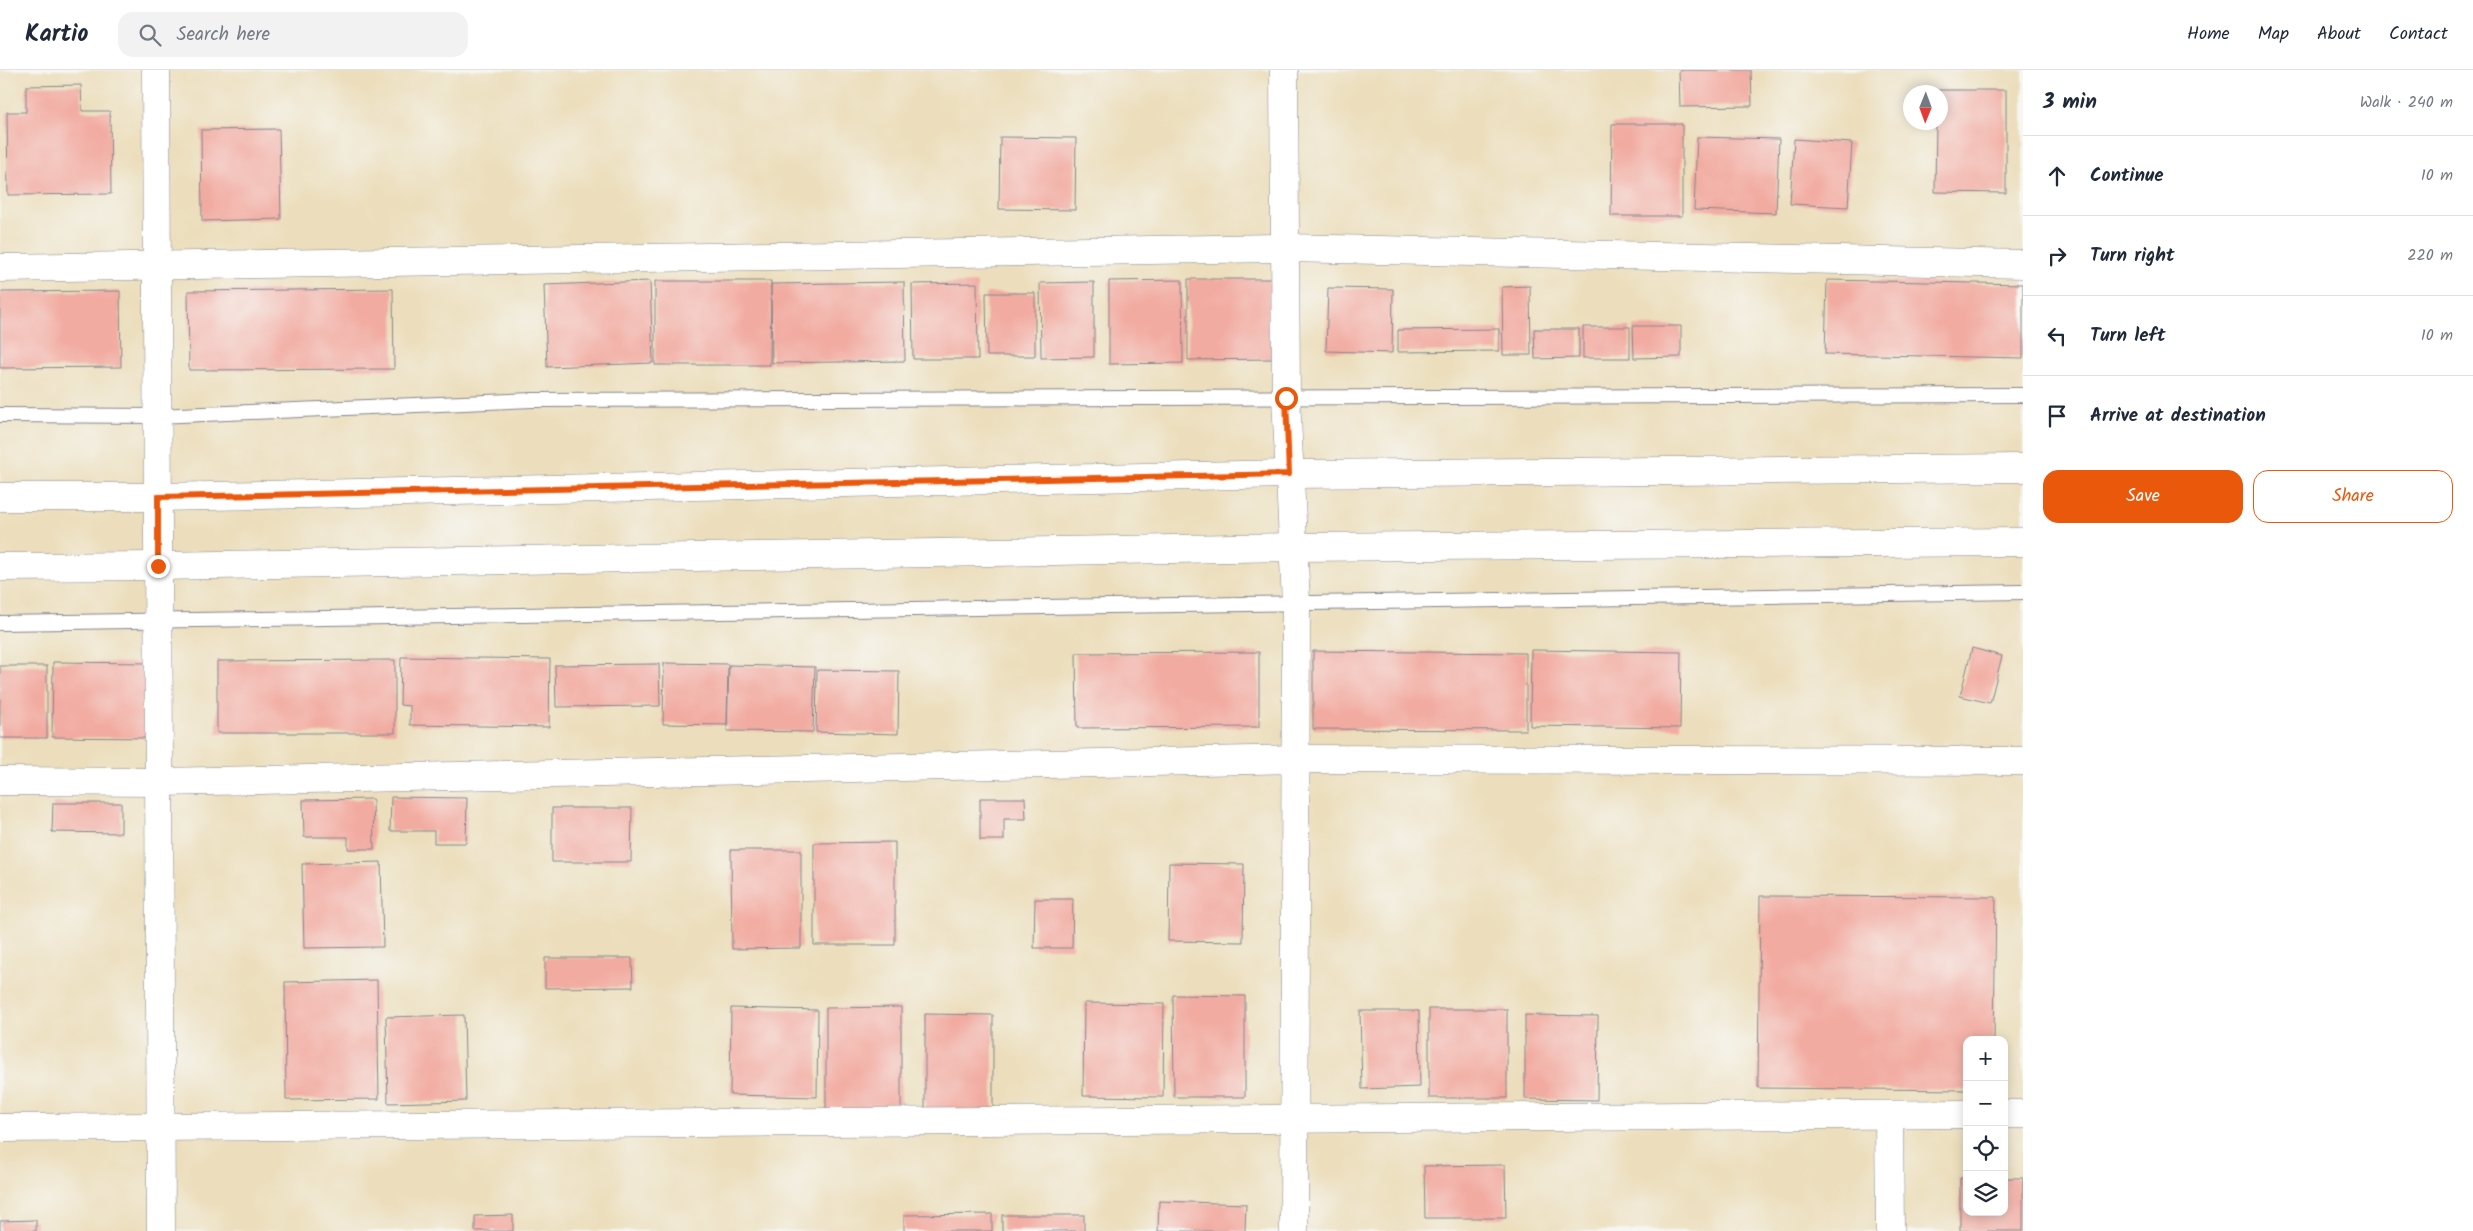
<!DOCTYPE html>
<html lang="en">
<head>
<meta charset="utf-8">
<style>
	:root { --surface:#fff; --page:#f2f2f3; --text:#1f2937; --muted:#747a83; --line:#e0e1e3; --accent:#ea580c }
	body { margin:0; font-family:Kalam,sans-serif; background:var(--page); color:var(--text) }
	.controls { position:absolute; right:15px; bottom:15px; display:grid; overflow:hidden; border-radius:10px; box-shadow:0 2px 12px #0003 }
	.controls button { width:45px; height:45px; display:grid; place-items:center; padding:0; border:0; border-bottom:1px solid var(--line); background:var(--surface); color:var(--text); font:25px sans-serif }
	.compass { position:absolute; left:1903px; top:15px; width:45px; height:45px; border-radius:50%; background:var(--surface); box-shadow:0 2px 12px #0003; rotate:181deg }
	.stop { position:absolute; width:15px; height:15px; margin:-11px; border:4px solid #ea580c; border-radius:50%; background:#fff }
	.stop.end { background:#ea580c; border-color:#fff; box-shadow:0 1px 5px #0008 }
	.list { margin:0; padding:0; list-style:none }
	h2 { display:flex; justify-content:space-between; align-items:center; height:65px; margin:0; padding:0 20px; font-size:21px }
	h2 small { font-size:16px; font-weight:400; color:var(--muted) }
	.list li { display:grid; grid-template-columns:32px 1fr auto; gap:15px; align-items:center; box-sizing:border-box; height:80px; padding:0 20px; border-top:1px solid var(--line) }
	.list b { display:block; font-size:19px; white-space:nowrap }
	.list em { font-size:16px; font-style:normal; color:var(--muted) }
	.actions { display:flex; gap:10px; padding:15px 20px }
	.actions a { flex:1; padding:11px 0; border:1px solid var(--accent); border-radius:15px; text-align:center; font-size:18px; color:var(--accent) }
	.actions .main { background:var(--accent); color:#fff }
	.icon { flex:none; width:28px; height:28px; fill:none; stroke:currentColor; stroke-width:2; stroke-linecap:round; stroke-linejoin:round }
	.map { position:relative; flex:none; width:2023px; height:1161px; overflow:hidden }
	header { display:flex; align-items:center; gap:30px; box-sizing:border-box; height:70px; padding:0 25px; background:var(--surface); border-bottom:1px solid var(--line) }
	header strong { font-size:24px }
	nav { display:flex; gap:28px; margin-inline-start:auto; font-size:18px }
	.search { width:350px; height:45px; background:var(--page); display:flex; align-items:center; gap:12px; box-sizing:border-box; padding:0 18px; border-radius:15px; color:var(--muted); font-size:19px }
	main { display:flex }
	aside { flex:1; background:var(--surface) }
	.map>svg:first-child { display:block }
</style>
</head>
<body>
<header>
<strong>Kartio</strong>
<div class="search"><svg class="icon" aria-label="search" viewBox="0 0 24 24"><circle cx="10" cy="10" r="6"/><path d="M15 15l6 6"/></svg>Search here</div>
<nav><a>Home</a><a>Map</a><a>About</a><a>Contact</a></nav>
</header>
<main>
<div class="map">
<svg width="2023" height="1161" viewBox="0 0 2023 1161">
	<rect width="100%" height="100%" fill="#f6f6f2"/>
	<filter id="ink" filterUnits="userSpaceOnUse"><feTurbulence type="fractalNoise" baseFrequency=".02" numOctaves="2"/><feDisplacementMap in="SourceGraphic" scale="10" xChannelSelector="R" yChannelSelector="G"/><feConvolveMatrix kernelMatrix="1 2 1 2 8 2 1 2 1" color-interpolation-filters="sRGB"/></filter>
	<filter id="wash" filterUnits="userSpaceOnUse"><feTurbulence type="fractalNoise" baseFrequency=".0096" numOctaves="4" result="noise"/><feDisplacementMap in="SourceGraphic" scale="20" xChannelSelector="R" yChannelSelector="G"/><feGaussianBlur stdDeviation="1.12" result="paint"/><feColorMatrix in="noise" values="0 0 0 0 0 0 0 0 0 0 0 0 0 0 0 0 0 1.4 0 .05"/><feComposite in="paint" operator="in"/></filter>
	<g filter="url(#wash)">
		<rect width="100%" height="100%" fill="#ecdebc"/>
		<g id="blocks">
			<g fill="#f2aba1">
				<polygon points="1679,0 1751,0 1752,36 1680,37"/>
				<polygon points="81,15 82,41 110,41 111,124 8,125 7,42 26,42 26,16"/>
				<polygon points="1936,20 2006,20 2006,123 1935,122 1936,52 1940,52 1940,22 1936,22"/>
				<polygon points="1612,54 1682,54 1682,146 1611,146"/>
				<polygon points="279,59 281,149 202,151 201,60"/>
				<polygon points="1000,67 1076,68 1075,140 999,139"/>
				<polygon points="1697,67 1779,69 1776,143 1694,140"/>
				<polygon points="1794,69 1852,73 1848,137 1790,134"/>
				<polygon points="1188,209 1272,209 1272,289 1188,290"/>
				<polygon points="1182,210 1183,293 1109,294 1109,211"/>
				<polygon points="1827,210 2023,214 2023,288 1825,284"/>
				<polygon points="650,211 653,293 547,297 544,215"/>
				<polygon points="655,211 771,211 770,295 655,295"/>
				<polygon points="904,212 905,291 772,293 771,214"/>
				<polygon points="1094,212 1094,287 1041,288 1040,213"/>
				<polygon points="977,213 978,289 913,289 912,214"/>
				<polygon points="1530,216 1531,285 1503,285 1502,217"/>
				<polygon points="1328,218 1393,219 1392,283 1326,281"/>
				<polygon points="393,219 394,299 189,300 188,221"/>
				<polygon points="120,221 121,297 0,298 0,222"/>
				<polygon points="986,223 1035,223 1035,286 987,286"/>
				<polygon points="1633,256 1681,256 1681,287 1634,288"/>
				<rect x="1583" y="257" width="47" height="31"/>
				<polygon points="1499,259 1499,281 1398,282 1398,260"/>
				<polygon points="1534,259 1579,259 1579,288 1535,289"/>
				<polygon points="1972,578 2002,586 1990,633 1960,626"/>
				<polygon points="1531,580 1681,582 1680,658 1530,656"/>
				<polygon points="1313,581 1526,583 1526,660 1313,659"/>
				<polygon points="1259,582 1259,657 1077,658 1076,583"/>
				<polygon points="401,587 550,589 549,657 410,655 410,636 400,635"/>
				<polygon points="395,590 395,663 217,663 217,591"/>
				<polygon points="53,592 147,593 146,668 52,667"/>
				<polygon points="664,593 728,594 727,655 663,654"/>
				<polygon points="659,594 660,636 556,637 555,595"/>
				<polygon points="729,595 815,597 813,662 727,661"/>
				<rect x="0" y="596" width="47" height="72"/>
				<polygon points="817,600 899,601 898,664 816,662"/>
				<polygon points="391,727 467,728 466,773 434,773 434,761 390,761"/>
				<polygon points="980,728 1025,728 1026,749 1004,749 1004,770 980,770"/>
				<polygon points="373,729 374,779 348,779 348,767 304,767 303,730"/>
				<polygon points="53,733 121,733 121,763 52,762"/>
				<polygon points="552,738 632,738 631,792 552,792"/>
				<polygon points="895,772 895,875 814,875 814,773"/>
				<polygon points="731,780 801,780 801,878 732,879"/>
				<polygon points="381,792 383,877 304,878 302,794"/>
				<polygon points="1169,793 1244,794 1243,872 1168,871"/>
				<polygon points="1760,826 1996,827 1994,970 1967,970 1967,1020 1758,1018"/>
				<polygon points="1035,829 1073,829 1072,878 1034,878"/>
				<polygon points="545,888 632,888 633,917 545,918"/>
				<polygon points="377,910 379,1029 286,1030 285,912"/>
				<polygon points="1173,925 1245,926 1245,1027 1174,1027"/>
				<polygon points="1084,933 1164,934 1163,1027 1083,1026"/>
				<polygon points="901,937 901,1042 826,1042 826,938"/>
				<polygon points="731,938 818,940 817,1027 730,1025"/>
				<rect x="1429" y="939" width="78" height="89"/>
				<polygon points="1360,941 1419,941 1420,1017 1362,1019"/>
				<polygon points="925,944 993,945 993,1040 925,1040"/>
				<polygon points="464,945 466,1031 388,1033 386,947"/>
				<polygon points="1525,945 1598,946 1597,1030 1525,1029"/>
				<polygon points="1505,1095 1506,1148 1425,1148 1424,1096"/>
				<polygon points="1960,1108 1967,1108 1967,1142 2004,1142 2004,1108 2023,1108 2023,1161 1960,1161"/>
				<polygon points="1159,1131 1246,1134 1245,1161 1158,1161"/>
				<polygon points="992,1144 992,1161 904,1161 904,1145"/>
				<polygon points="513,1145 513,1161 475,1161 475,1146"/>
				<rect x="1002" y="1145" width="82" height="16"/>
				<polygon points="36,1150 36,1161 0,1161 0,1151"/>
			</g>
		</g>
	</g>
	<g filter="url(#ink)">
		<use href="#blocks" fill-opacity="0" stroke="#84868d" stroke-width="1"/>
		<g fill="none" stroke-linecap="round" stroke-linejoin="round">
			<g stroke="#84868d" stroke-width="16">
				<g id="service">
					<polyline points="0,345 157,346 533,330 2023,325"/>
					<polyline points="0,553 2023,522"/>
				</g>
			</g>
			<g stroke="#84868d" stroke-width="29">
				<g id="minor">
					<polyline points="156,0 161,1161"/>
					<polyline points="1284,0 1286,328 1296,532 1294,1161"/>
					<polyline points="0,198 1285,178 2023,194"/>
					<polyline points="0,711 159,712 1297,689 2023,691"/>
					<polyline points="2004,1044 2023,1044"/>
					<polyline points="1889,1045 1890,1161"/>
					<polyline points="0,1058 1967,1044"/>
				</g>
			</g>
			<g stroke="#84868d" stroke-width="29">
				<g id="tertiary">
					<polyline points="0,427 158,427 1289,404 2023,398"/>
					<polyline points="0,497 158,496 1294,477 2023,472"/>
				</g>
			</g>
			<use href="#service" stroke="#fff" stroke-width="14"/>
			<use href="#minor" stroke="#fff" stroke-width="28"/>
			<use href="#tertiary" stroke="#fff" stroke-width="28"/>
		</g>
	</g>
	<g fill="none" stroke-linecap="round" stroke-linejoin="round" filter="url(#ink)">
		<polyline stroke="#ea580c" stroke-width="6" points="158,496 158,427 1289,404 1286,328"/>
	</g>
</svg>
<div class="controls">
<button>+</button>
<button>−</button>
<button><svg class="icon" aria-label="locate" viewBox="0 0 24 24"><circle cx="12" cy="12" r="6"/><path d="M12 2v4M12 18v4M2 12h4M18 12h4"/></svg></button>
<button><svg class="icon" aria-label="layers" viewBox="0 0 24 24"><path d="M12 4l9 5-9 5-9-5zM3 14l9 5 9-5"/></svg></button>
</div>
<svg class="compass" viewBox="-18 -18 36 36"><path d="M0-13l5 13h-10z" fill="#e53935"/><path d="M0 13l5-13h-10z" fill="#747a83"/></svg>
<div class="stop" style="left:1286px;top:328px"></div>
<div class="stop end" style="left:158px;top:496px"></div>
</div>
<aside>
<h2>3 min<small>Walk · 240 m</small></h2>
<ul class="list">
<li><svg class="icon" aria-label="ahead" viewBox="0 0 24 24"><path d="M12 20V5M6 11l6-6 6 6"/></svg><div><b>Continue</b></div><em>10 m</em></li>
<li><svg class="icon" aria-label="right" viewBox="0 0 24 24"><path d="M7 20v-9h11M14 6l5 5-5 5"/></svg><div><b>Turn right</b></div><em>220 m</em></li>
<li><svg class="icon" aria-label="left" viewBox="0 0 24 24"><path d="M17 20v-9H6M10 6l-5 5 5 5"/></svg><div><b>Turn left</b></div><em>10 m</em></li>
<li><svg class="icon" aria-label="arrive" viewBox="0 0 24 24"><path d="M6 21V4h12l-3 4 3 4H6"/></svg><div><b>Arrive at destination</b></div></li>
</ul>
<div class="actions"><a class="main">Save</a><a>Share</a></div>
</aside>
</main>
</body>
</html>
